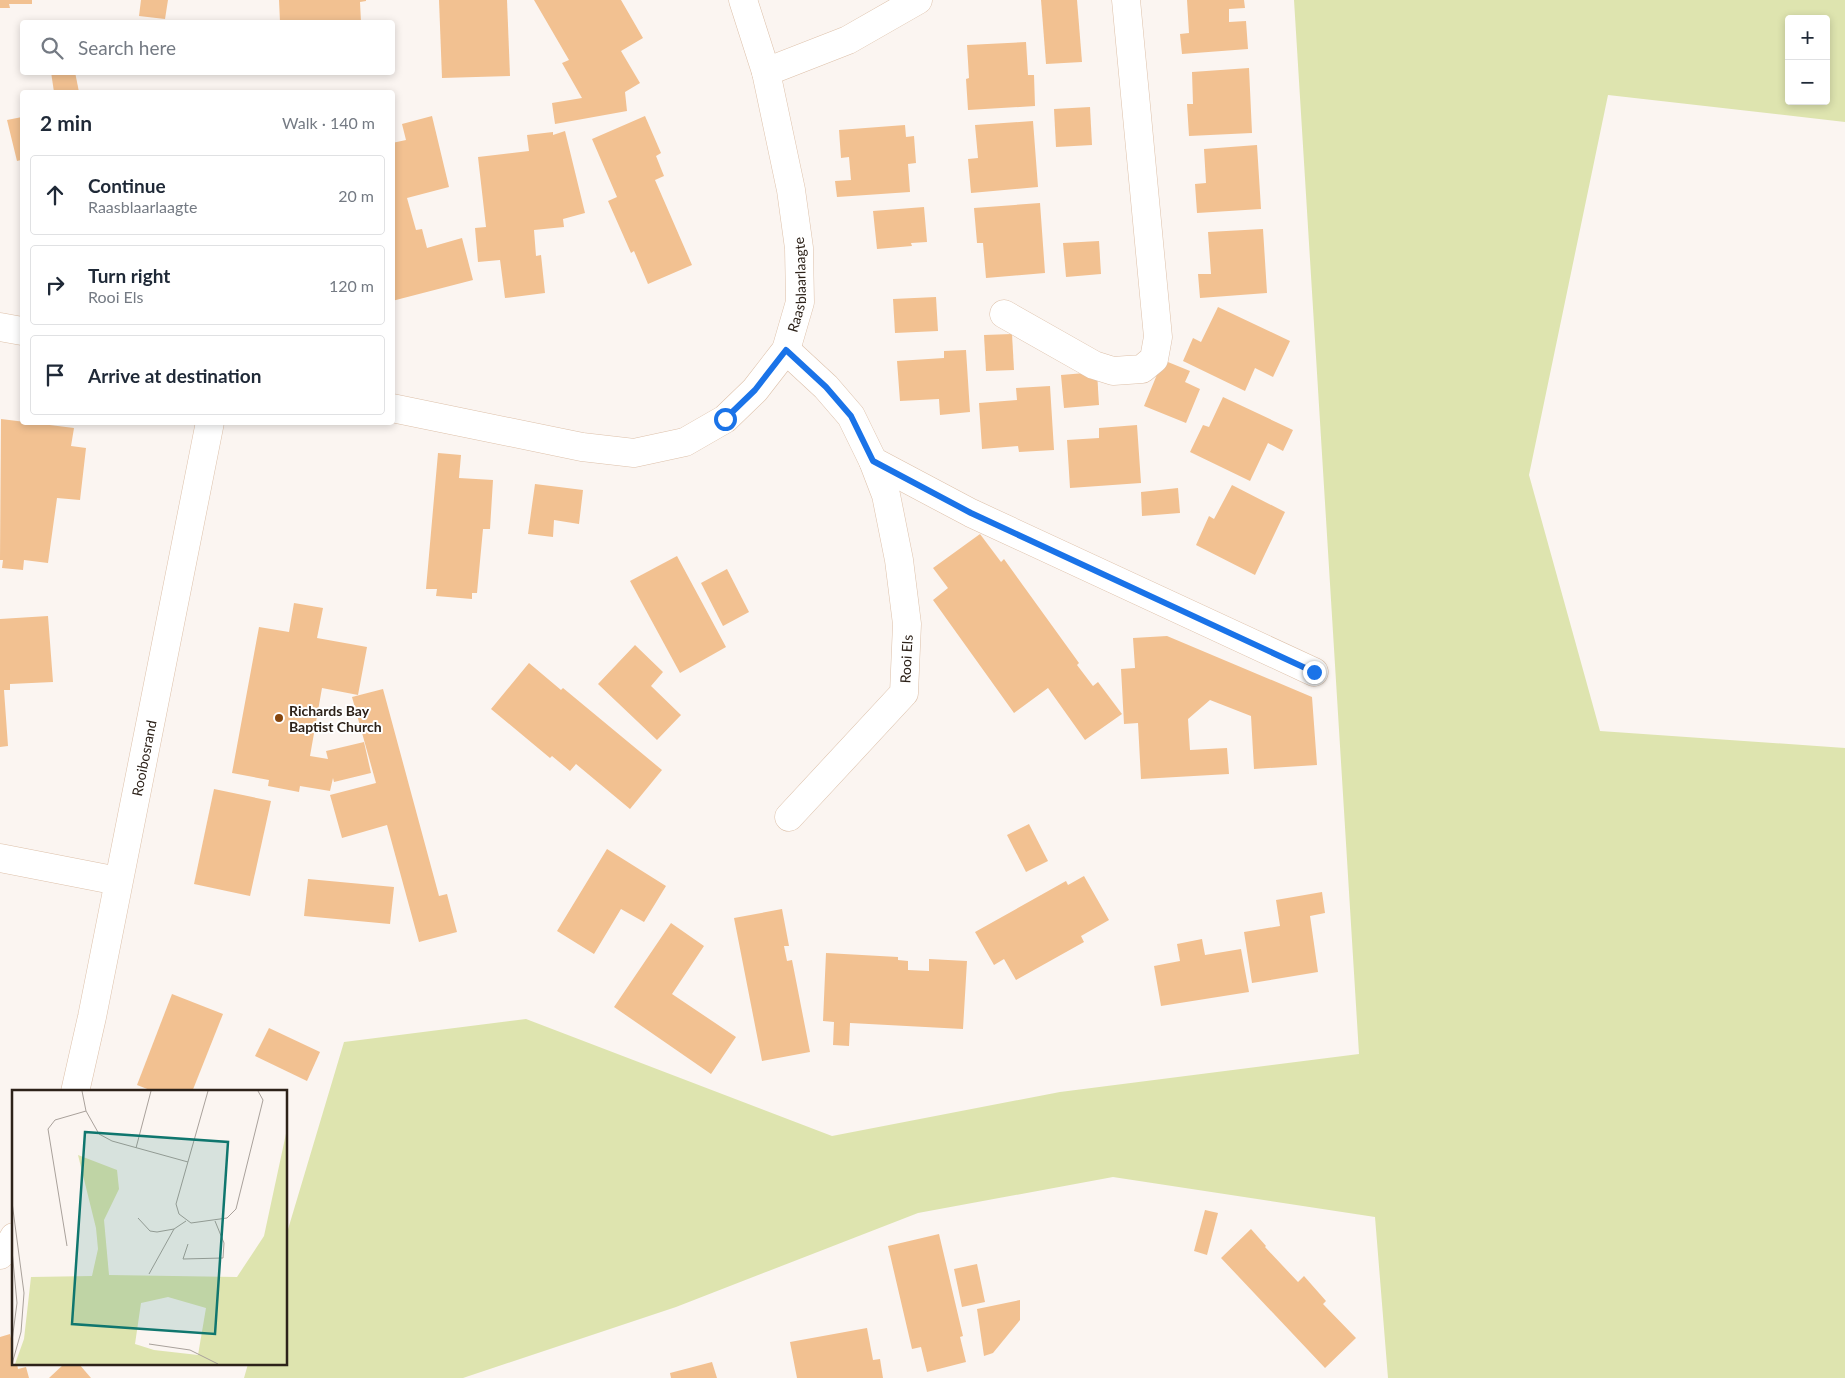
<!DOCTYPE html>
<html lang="en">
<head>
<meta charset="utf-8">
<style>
	:root { --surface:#fff; --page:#f6f6f7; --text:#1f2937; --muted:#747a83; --line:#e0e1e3 }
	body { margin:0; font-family:Lato,sans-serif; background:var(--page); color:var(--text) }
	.controls { position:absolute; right:15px; top:15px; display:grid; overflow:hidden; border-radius:5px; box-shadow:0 2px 8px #0003 }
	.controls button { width:45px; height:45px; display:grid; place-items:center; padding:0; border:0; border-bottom:1px solid var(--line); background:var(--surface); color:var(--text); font:25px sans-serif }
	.stop { position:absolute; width:15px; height:15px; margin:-11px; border:4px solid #1a73e8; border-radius:50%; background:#fff }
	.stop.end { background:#1a73e8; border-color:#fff; box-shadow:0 1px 5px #0008 }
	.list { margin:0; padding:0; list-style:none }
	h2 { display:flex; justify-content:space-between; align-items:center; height:65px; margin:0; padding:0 20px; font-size:21px }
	h2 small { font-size:16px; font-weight:400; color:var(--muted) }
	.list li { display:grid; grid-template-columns:32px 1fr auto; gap:15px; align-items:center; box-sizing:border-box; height:80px; margin:0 10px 10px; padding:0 10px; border:1px solid var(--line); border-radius:5px }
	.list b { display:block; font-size:19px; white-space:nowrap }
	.list p { margin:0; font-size:16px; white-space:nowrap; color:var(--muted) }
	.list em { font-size:16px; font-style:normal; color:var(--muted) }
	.icon { flex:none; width:28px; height:28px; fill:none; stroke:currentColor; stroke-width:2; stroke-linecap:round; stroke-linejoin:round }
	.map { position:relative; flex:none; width:1845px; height:1378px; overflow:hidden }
	.search { position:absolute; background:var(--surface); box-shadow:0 2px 8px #0003; left:20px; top:20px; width:375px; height:55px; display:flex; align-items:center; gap:12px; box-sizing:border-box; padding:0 18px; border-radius:5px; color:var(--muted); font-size:19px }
	.panel { position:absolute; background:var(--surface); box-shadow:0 2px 8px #0003; left:20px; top:90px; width:375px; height:335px; border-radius:5px }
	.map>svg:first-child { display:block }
</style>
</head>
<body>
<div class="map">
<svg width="1845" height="1378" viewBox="0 0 1845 1378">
	<rect width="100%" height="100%" fill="#fbf5f1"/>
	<path fill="#dee4af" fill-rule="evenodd" d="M 1294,0 L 1845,0 L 1845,122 L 1608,95 L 1529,475 L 1600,731 L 1845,748 L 1845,1378 L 1388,1378 L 1375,1217 L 1113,1177 L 918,1213 L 676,1307 L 463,1378 L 244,1378 L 248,1364 L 286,1364 L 286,1236 L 344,1042 L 526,1019 L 832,1136 L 1060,1092 L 1359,1054 ZM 1789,19 L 1826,19 L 1826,101 L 1789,101 Z"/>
	<g fill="#f2c191">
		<polygon points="0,0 32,0 32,4 9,4 10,8 0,8"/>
		<polygon points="141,0 168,0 165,19 139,16"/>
		<polygon points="279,0 366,0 366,1 360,2 361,22 280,22"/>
		<polygon points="439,0 507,0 510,76 442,78"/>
		<polygon points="534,0 621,0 643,38 621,51 640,83 625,92 627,111 555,124 552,103 582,98 562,63 569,60"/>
		<polygon points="1041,0 1077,0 1082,62 1046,64"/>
		<polygon points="1187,0 1244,0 1245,8 1229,9 1229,22 1246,21 1248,49 1182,54 1180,34 1189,33"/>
		<polygon points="1026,42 1028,75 1034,75 1035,106 968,110 966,79 969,78 967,45"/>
		<polygon points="1249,68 1252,133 1189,136 1187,104 1193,104 1192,72"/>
		<polygon points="51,72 75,72 79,92 54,92"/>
		<polygon points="1090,107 1092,145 1056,147 1054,109"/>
		<polygon points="432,116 449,187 407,198 416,230 422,229 427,248 462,238 473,280 392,301 392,143 406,140 402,124"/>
		<polygon points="645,116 661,153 656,156 664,176 655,180 692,265 648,284 634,251 631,253 608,201 617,197 592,139"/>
		<polygon points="22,117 22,164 21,160 17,161 7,120"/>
		<polygon points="1033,121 1038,187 971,193 968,159 978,158 975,125"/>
		<polygon points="905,125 906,137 914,136 916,163 908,164 910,192 837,197 835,181 851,180 849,157 841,158 839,130"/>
		<polygon points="565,131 585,213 563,219 564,227 534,230 536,256 541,255 545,293 505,298 500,260 478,262 475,228 486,227 478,157 529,151 527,135 553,132 553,135"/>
		<polygon points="1257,145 1261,209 1197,213 1195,184 1206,183 1204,149"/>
		<polygon points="1040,203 1045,273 986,278 983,243 977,243 974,208"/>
		<polygon points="924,207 927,242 911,243 912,246 877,249 873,211"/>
		<polygon points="1263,229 1267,293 1200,298 1198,274 1211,274 1208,232"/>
		<polygon points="1099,241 1101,274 1066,277 1063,243"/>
		<polygon points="936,297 938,331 895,333 893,299"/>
		<polygon points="1218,307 1290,341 1273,377 1255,368 1245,391 1183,361 1193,338 1201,342"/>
		<polygon points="1012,334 1014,370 986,371 984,335"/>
		<polygon points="966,350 970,412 940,415 939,399 900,401 897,361 944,358 944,351"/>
		<polygon points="1163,360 1190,371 1185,382 1200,389 1186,423 1144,406"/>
		<polygon points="1097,372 1099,405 1064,408 1061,375"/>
		<polygon points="1050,386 1054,450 1019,452 1018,446 982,449 979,403 1017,400 1016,388"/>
		<polygon points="1223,397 1293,430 1283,451 1268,443 1250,481 1190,452 1203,425 1209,427"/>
		<polygon points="1,419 74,428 71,446 86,448 80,500 57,498 48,563 24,560 23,570 2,568 3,560 0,560"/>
		<polygon points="1137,425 1141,483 1070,488 1067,440 1099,438 1099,428"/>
		<polygon points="438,453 461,455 459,478 493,480 490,529 483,529 477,593 472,593 472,599 436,596 437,589 426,589"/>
		<polygon points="535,484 583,490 579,524 554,520 553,537 528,534"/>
		<polygon points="1232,485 1285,512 1255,575 1196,545 1209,516 1214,519"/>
		<polygon points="1178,488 1180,513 1142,516 1141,492"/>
		<polygon points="980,534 1001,562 1004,559 1079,663 1077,665 1093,686 1098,682 1122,714 1085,740 1048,688 1014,713 933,600 948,588 933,568"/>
		<polygon points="677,556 726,647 680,673 630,581"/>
		<polygon points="727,569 749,612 723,626 701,583"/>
		<polygon points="294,603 323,608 317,638 367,647 358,695 322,688 310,756 328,759 326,751 364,742 371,773 334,782 333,778 330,791 300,786 299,792 268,786 269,780 232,773 259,627 289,632"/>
		<polygon points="48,616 53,682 10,684 10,690 4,690 8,746 0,747 0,619"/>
		<polygon points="1167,636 1312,697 1317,765 1254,769 1251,716 1210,700 1188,719 1190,750 1227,748 1229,774 1141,779 1138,723 1124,724 1121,669 1135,668 1133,638"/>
		<polygon points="635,645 663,672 651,686 681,715 657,740 598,684"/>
		<polygon points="529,663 561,690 563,688 662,770 630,809 576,764 570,771 552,756 550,758 491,709"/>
		<polygon points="383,689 439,896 447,894 457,932 419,942 387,825 342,838 330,795 376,783 352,697"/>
		<polygon points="214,789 271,801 250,896 194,884"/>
		<polygon points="1029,824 1048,861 1026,872 1007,835"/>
		<polygon points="607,849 666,886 644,922 621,909 594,954 557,931"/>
		<polygon points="1084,876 1109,920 1081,936 1084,942 1016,980 1004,959 994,965 975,932 1066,881 1068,885"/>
		<polygon points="308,879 394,887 390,924 304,916"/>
		<polygon points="1322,892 1325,913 1310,916 1318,972 1252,983 1244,932 1280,926 1276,900"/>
		<polygon points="782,909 789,946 784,946 787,961 792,960 810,1052 762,1061 734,918"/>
		<polygon points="671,923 704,946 672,994 736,1037 711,1074 614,1007"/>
		<polygon points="1202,939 1205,955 1241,949 1249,992 1161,1006 1154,966 1180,961 1177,944"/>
		<polygon points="826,953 898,957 898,960 908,961 908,970 929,971 929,959 967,961 963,1029 850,1023 849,1046 833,1045 834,1022 823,1021"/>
		<polygon points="172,994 223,1014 192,1092 155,1092 137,1085"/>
		<polygon points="269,1028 320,1052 307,1081 255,1056"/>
		<polygon points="1205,1210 1218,1213 1207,1255 1194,1251"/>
		<polygon points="1251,1229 1266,1246 1265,1247 1298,1282 1304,1276 1326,1301 1323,1304 1356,1338 1325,1368 1221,1258"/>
		<polygon points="939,1234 963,1336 960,1337 966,1362 927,1372 921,1347 912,1349 888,1246"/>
		<polygon points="977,1264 985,1302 962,1307 954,1269"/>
		<polygon points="1020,1300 1020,1320 993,1353 984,1356 977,1309"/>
		<polygon points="867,1328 873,1360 880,1359 883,1378 797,1378 790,1342"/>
		<polygon points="10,1334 14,1352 14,1364 17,1364 18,1369 26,1367 29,1378 0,1378 0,1337"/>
		<polygon points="712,1362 717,1378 671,1378 670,1373"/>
		<polygon points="64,1364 79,1364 91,1378 49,1378"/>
	</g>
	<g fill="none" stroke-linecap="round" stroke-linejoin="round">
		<g stroke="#ddc0a9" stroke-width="29">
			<g id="minor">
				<polyline points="766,72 848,40 918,0"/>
				<polyline points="1004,314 1094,365 1113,371 1142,369 1154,359 1158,337 1126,0"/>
				<polyline points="0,327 22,331"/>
				<polyline points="786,350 826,387 851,416 873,461 886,495 899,560 907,624 904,693 789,817"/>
				<path id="s1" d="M 392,408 L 582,447 L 634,453 L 685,442 L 725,419 L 755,390 L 786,350 L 800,302 L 799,248 L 791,190 L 766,72 L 743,0"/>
				<polyline points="873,461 971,513 1314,672"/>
				<polyline points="0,858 118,881"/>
				<path id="s2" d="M 75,1092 L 92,1017 L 210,422"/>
				<polyline points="0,1255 9,1246 14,1237"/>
			</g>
		</g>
		<use href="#minor" stroke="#fff" stroke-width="28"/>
	</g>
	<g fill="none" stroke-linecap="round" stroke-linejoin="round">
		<polyline stroke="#1a73e8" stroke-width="6" points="725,419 755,390 786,350 826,387 851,416 873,461 971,513 1314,672"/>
	</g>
	<circle fill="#86460e" stroke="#fff" stroke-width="2" cx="279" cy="718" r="5"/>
	<g text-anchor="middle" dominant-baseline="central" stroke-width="4" stroke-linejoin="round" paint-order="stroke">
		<g font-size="14" fill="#2d2219" stroke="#fff">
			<text stroke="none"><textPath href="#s1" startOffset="504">Raasblaarlaagte</textPath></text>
			<text transform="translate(906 659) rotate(-87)">Rooi Els</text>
			<text stroke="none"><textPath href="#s2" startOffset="341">Rooibosrand</textPath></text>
		</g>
		<g font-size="14" font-weight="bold" fill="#2d2219" stroke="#fff" text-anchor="start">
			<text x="289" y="710">Richards Bay<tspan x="289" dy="16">Baptist Church</tspan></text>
		</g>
	</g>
	<g transform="translate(12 1090)">
		<rect width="275" height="275" fill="#fbf5f1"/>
		<path d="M 275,39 L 275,274 L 3,274 L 12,249 L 19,187 L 80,186 L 86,159 L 84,138 L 66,65 L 105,80 L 107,99 L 92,130 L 97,185 L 225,187 L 252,146 ZM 156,207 L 194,218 L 186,265 L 142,260 L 123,254 L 129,213 Z" fill="#dee4af" fill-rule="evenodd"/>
		<path fill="none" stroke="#a9a19b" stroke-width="1" d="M 70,1 L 74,21 L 87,44 L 100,51 L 176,72M 196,1 L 164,114 L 167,124 L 179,133 L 215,128 L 224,119 L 251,10 L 246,1M 124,58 L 139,1M 0,112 L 12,203 L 9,242 L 0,274M 126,128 L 138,141 L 145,142 L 162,139 L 174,131M 176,154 L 171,169 L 211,168 L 212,153 L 203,131M 55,156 L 36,39 L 43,30 L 74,21M 0,160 L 5,213 L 0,251M 137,184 L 162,139M 137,254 L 178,260 L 206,274"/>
		<path fill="#0f766e" fill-opacity="0.15" stroke="#0f766e" stroke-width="2.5" d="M 73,42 L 216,52 L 203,244 L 60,234 Z"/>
		<rect width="275" height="275" fill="none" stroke="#2d2219" stroke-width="2.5"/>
	</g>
</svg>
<div class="controls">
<button>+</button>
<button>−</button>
</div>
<div class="stop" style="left:725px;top:419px"></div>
<div class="stop end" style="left:1314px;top:672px"></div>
<div class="search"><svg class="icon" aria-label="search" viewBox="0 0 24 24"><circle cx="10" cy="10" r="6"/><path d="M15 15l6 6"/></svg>Search here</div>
<section class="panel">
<h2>2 min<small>Walk · 140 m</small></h2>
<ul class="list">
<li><svg class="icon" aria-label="ahead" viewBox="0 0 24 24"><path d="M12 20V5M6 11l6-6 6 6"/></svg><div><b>Continue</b><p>Raasblaarlaagte</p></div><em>20 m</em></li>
<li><svg class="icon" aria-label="right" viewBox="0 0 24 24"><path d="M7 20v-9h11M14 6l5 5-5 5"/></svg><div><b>Turn right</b><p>Rooi Els</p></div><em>120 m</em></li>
<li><svg class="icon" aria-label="arrive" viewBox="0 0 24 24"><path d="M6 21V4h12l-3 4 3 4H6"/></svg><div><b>Arrive at destination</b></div></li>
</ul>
</section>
</div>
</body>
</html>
